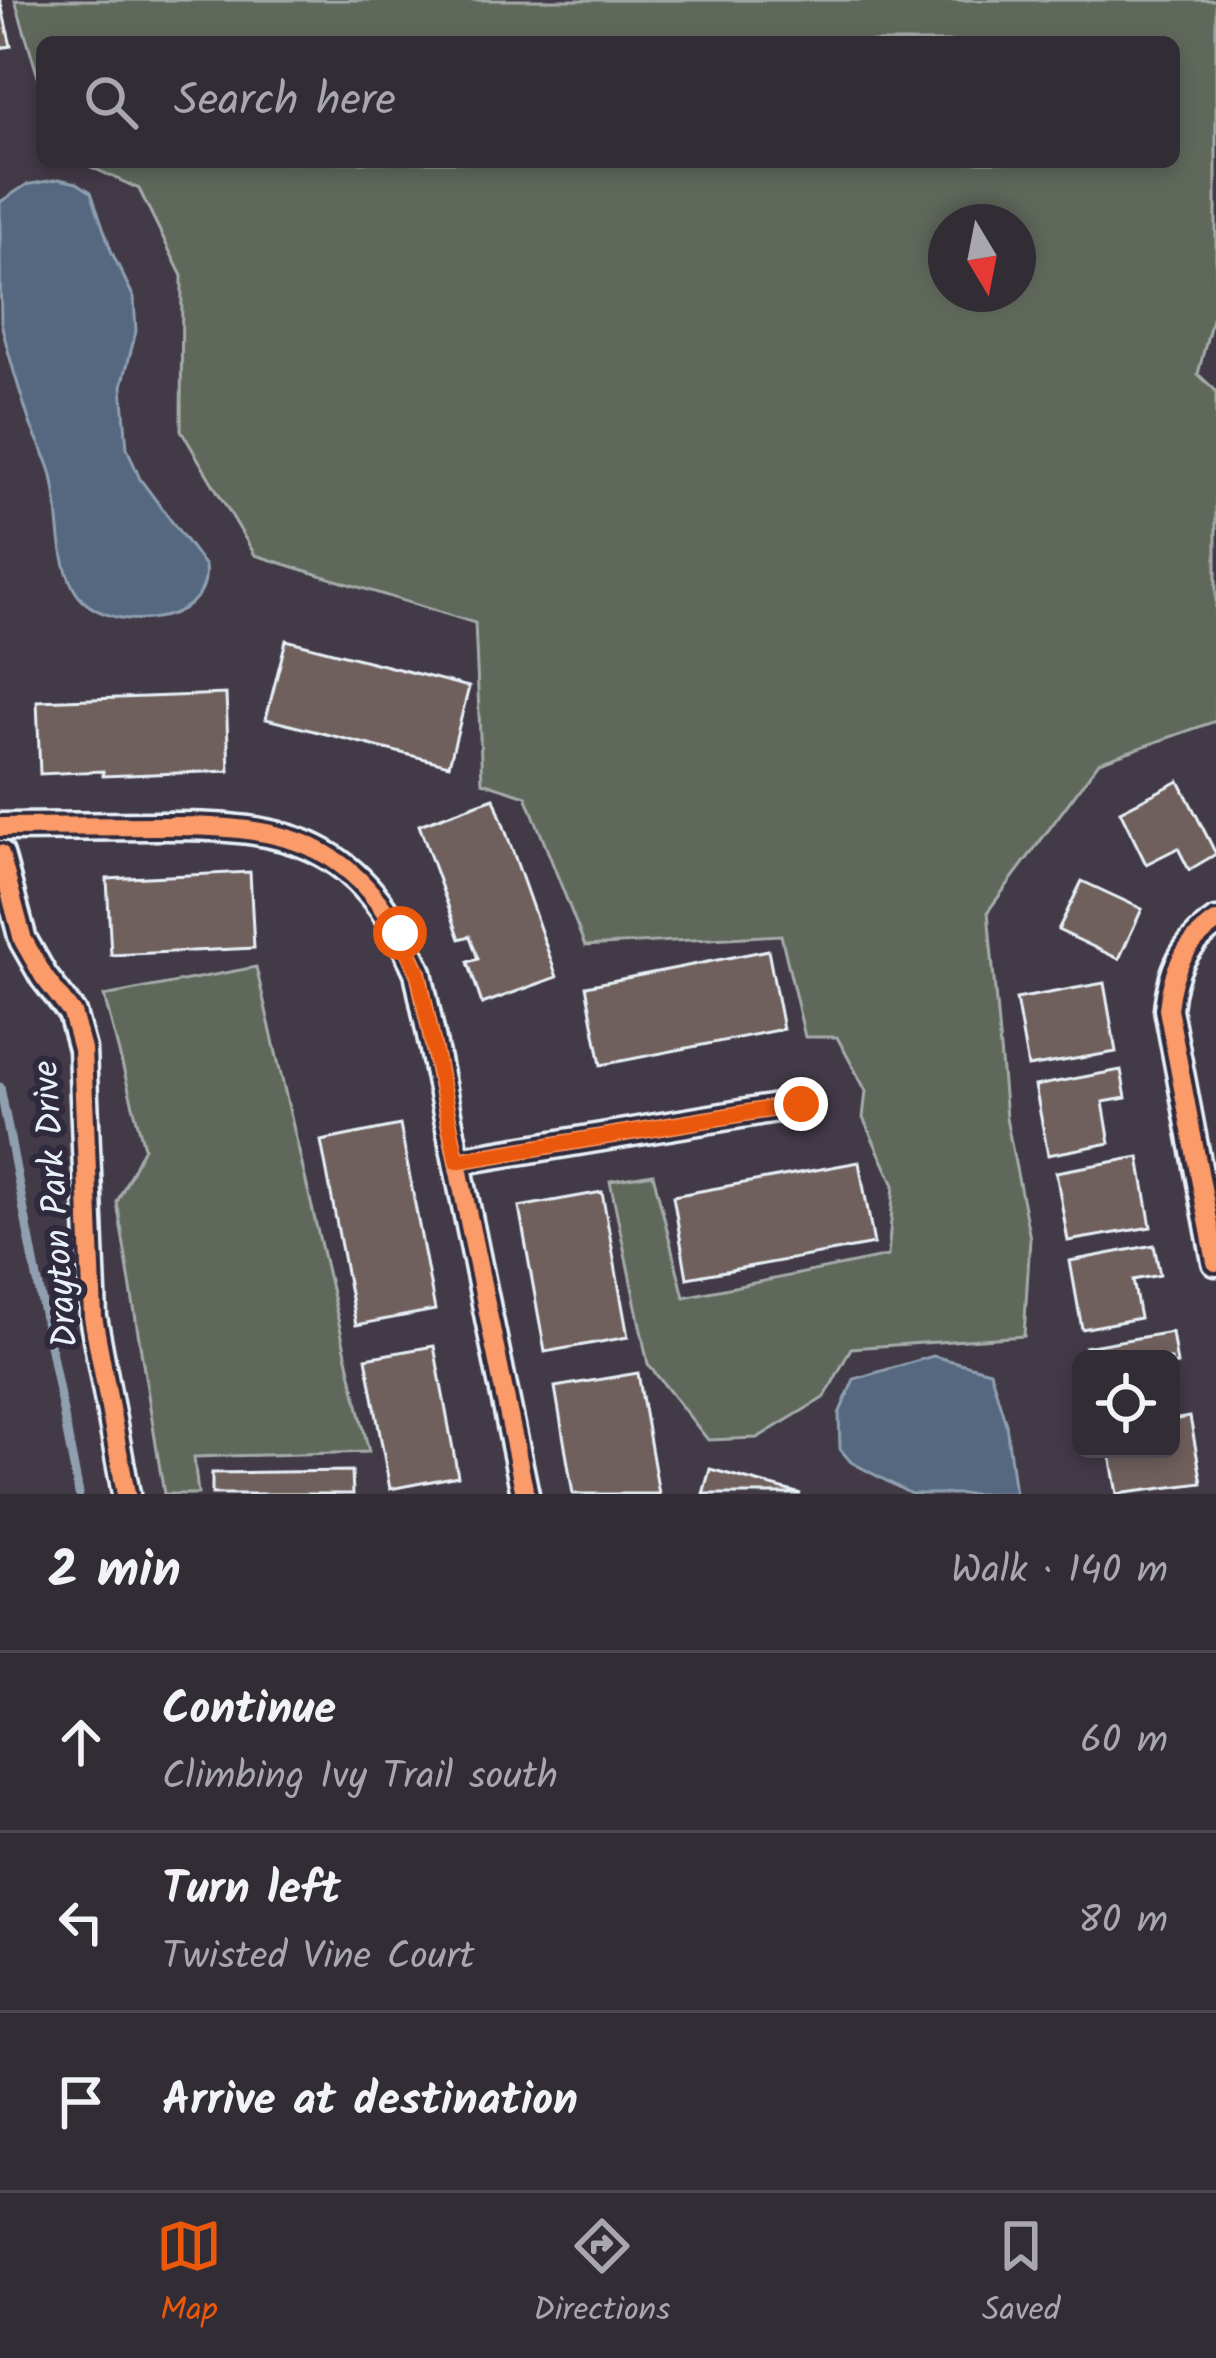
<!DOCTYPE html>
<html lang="en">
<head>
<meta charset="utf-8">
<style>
	:root { --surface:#322c35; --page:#3d3841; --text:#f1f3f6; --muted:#a8a7ad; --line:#4d4850; --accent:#ea580c }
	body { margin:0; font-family:Kalam,sans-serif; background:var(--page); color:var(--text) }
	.controls { position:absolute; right:36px; bottom:36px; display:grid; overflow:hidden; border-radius:18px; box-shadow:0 6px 18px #0003 }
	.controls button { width:108px; height:108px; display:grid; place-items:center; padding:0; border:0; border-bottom:3px solid var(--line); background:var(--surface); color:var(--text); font:60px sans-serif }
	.compass { position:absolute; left:928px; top:204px; width:108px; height:108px; border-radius:50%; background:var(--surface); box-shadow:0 6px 18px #0003; rotate:170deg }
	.stop { position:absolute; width:36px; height:36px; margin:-27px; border:9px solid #ea580c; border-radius:50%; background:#fff }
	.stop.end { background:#ea580c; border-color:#fff; box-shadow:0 3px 12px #0008 }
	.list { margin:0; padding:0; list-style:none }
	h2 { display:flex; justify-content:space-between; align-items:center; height:156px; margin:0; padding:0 48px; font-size:51px }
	h2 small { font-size:39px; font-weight:400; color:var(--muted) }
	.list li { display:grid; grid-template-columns:78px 1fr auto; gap:36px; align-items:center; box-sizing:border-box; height:180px; padding:0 48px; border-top:3px solid var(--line) }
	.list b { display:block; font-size:45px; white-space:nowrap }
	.list p { margin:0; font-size:39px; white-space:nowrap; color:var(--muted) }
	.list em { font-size:39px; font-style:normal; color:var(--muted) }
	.icon { flex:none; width:66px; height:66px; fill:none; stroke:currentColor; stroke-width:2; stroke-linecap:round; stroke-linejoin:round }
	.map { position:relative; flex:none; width:1216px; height:1494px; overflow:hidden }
	.search { position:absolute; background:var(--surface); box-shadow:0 6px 18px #0003; left:36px; right:36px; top:36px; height:132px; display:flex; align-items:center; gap:30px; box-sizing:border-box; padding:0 42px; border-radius:18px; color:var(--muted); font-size:45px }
	.sheet { height:696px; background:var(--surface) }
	nav { display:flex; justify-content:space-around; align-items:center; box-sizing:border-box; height:168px; border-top:3px solid var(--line); background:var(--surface); font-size:33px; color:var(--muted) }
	nav a { display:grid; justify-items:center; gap:6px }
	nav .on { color:var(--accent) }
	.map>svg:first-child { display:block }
</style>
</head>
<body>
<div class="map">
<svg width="1216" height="1494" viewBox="0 0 1216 1494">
	<rect width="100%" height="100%" fill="#423a47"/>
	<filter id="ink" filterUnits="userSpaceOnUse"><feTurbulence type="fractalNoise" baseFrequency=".00833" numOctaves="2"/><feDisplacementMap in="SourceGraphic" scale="24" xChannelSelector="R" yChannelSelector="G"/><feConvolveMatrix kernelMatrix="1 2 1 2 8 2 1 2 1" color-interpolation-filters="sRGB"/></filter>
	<g filter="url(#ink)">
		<g fill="#60685b" stroke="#a4acaa" stroke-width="3" fill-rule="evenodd">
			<path d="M 15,0 L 1216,0 L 1216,303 L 1198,374 L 1216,391 L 1216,721 L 1099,762 L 988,911 L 1006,1118 L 1030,1238 L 1024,1336 L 851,1348 L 825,1397 L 757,1438 L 708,1440 L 648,1364 L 610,1181 L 653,1174 L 684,1297 L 888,1256 L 894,1185 L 863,1118 L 866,1091 L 837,1037 L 805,1037 L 781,935 L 585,946 L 526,796 L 482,782 L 475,623 L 255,555 L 181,430 L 182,276 L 139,189 L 80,162 L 1174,162 L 1174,42 L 42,42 L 42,90 ZM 946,222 L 1018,222 L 1018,294 L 946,294 Z"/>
			<polygon points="256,967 369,1452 194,1457 198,1494 164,1494 117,1202 144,1147 104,996"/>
		</g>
		<g fill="#546880" stroke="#8f9fb0" stroke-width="3">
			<path d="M 59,179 L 77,183 L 91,192 L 112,253 L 134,298 L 136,331 L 122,386 L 127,448 L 140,479 L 205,566 C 213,629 99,636 74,589 C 55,553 61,510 51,472 C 46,454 35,438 29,420 C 19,389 8,355 1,322 C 0,285 0,240 0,202 L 26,185 Z"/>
			<polygon points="933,1356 990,1371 1006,1424 1015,1494 911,1494 851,1462 840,1449 839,1414 854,1379"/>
		</g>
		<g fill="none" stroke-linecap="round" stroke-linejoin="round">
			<polyline stroke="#8f9fb0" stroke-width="9" points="0,1087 79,1494"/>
		</g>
		<g fill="#6f615d" stroke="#e8f1f8" stroke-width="3">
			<polygon points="0,0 11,46 0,48"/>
			<polygon points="286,640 469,687 449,765 266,719"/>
			<polygon points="226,694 229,771 103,776 103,771 40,774 37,701"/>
			<polygon points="1179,781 1216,854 1189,870 1178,848 1146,864 1120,811"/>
			<polygon points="494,798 557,977 482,1004 468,962 478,959 470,936 460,939 419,825"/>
			<polygon points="250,872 254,948 111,955 107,879"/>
			<polygon points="1082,881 1142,909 1119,959 1058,930"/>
			<polygon points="768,950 783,1029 601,1065 586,986"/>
			<polygon points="1104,983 1116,1052 1028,1067 1016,999"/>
			<polygon points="1121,1070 1126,1098 1103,1102 1110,1143 1048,1155 1035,1086"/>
			<polygon points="400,1125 435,1310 356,1325 321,1141"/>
			<polygon points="1139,1157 1151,1227 1068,1241 1056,1172"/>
			<polygon points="859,1162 874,1244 687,1278 673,1196"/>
			<polygon points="602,1192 628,1337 545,1352 519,1207"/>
			<polygon points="1154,1245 1160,1275 1133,1280 1140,1318 1082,1329 1070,1261"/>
			<polygon points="1172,1332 1177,1364 1171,1365 1171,1359 1087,1359 1085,1347"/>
			<polygon points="434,1346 458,1476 390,1489 366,1358"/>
			<polygon points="638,1373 659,1494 573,1494 555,1387"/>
			<polygon points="1190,1417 1202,1483 1117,1494 1109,1449 1171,1449 1171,1420"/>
			<polygon points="710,1469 801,1494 703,1494"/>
			<polygon points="352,1471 353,1494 212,1494 212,1473"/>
		</g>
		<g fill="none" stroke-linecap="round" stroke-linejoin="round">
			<g stroke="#e8f1f8" stroke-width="33">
				<g id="minor">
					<path d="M 0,827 C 53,827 105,826 158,826 C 293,825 359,841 418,972 L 525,1494"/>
					<polyline points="0,854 23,940 44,977 72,1013 82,1049 93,1317 126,1494"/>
					<path d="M 1216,922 C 1183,945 1172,970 1168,1009 L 1216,1262"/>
					<polyline points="457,1161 801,1104"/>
				</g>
			</g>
			<use href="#minor" stroke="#2f2a3d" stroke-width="24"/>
			<g stroke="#2f2a3d" stroke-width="26">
				<g id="cycleway">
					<path d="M 0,827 C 53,827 105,826 158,826 C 293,825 359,841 418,972 L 525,1494"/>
					<polyline points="0,854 23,940 44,977 72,1013 82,1049 93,1317 126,1494"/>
					<path d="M 1216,922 C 1183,945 1172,970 1168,1009 L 1216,1262"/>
					<polyline points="457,1161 801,1104"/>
				</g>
			</g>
			<use href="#cycleway" stroke="#fa9b69" stroke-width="18"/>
		</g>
	</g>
	<g fill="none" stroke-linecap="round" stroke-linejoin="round" filter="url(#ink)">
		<polyline stroke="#ea580c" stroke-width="15" points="400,933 418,972 457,1161 801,1104"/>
	</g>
	<g text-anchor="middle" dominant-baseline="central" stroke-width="12" stroke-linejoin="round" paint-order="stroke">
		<g font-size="36" fill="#e8f1f8" stroke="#2f2a3d">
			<text transform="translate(57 1204) rotate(-94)">Drayton Park Drive</text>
		</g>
	</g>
</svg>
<div class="controls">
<button><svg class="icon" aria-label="locate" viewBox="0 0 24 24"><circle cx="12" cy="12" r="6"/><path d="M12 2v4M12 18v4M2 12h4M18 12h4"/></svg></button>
</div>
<svg class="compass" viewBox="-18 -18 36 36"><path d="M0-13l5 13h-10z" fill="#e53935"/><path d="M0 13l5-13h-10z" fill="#a8a7ad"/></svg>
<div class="stop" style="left:400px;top:933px"></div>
<div class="stop end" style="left:801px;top:1104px"></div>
<div class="search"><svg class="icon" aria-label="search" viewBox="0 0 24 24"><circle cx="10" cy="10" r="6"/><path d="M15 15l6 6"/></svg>Search here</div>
</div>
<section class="sheet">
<h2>2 min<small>Walk · 140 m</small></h2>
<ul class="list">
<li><svg class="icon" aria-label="ahead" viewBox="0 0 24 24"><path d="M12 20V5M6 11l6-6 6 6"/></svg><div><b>Continue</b><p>Climbing Ivy Trail south</p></div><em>60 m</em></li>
<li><svg class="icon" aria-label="left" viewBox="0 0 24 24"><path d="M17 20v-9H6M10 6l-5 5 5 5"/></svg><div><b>Turn left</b><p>Twisted Vine Court</p></div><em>80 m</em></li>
<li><svg class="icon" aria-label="arrive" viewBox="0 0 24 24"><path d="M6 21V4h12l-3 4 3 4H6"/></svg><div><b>Arrive at destination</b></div></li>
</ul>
</section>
<nav>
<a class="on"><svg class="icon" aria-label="map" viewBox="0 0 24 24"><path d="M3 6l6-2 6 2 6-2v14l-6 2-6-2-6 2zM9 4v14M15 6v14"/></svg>Map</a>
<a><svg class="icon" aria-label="directions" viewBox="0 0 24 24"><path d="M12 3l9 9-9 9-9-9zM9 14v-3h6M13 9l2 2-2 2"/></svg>Directions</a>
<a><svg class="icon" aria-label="saved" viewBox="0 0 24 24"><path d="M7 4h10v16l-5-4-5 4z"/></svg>Saved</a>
</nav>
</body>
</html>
